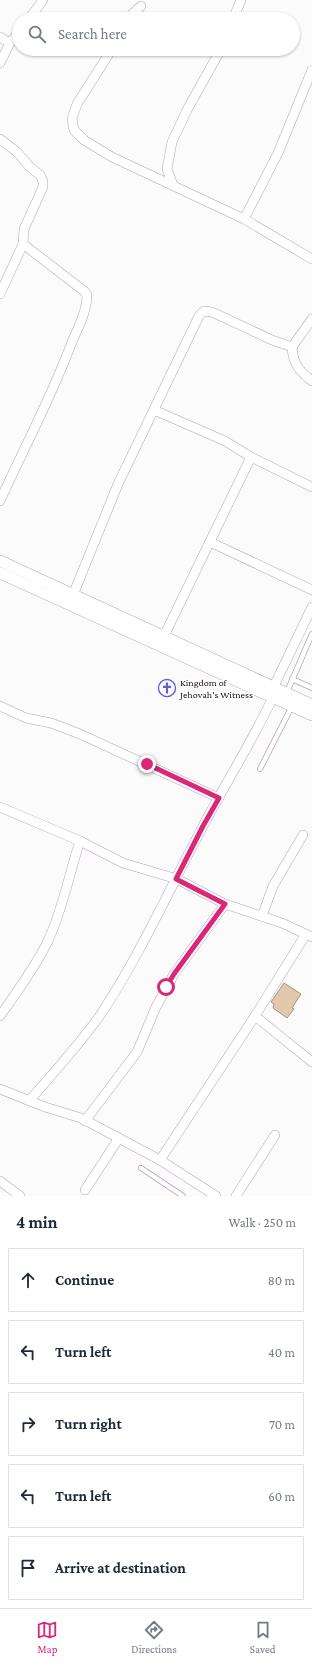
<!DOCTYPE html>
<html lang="en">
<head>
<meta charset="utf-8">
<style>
	:root { --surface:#fff; --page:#f2f2f3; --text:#1f2937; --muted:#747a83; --line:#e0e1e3; --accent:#db2777 }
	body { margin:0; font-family:"Crimson Pro",serif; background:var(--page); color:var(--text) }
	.stop { position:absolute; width:12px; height:12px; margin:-9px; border:3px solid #db2777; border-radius:50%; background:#fff }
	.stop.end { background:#db2777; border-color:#fff; box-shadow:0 1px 4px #0008 }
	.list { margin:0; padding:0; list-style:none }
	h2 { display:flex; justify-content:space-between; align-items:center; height:52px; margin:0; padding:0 16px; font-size:17px }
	h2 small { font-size:13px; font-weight:400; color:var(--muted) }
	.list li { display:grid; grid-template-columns:26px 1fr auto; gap:12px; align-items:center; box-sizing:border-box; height:64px; margin:0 8px 8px; padding:0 8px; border:1px solid var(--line); border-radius:0px }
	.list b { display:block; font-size:15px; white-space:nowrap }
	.list em { font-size:13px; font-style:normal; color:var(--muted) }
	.icon { flex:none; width:22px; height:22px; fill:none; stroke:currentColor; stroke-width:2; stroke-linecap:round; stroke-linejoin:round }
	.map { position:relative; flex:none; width:312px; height:1196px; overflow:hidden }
	.search { position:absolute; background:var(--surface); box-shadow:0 1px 3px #0004; left:12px; right:12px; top:12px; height:44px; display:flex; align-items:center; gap:10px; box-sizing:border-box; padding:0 14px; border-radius:22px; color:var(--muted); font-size:15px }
	.sheet { height:412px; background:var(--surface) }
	nav { display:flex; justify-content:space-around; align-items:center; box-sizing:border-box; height:56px; border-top:1px solid var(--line); background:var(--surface); font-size:11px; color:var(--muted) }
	nav a { display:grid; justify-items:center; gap:2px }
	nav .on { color:var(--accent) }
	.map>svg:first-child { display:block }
</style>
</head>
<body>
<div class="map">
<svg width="312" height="1196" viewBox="0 0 312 1196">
	<rect width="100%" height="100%" fill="#fbfbfb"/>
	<polygon fill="#e0caab" stroke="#a99477" points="284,983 301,994 292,1008 294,1009 287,1018 273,1008 274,1004 271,1002"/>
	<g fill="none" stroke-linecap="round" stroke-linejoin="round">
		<g stroke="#b8a0bb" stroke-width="6">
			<g id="service">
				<polyline points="292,679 312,688"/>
				<polyline points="287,692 312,634"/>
				<polyline points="260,769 292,706"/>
				<polyline points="141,1168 183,1196"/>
			</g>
		</g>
		<g stroke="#b8a0bb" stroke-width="10">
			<g id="minor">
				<polyline points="29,19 43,0"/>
				<polyline points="127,19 141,6"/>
				<polyline points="233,19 241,0"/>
				<polyline points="0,37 10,43"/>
				<polyline points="112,49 77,104 72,119 74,130 84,140 112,157 244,219 312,259"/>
				<polyline points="0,63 10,43 19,32"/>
				<polyline points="0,139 17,152 29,166 40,175 43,181 43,187 24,229 23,244 0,294"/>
				<polyline points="173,185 167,169 172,142 187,110 221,49"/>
				<polyline points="244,219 278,153 312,70"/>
				<path d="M 292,347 C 293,364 299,371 312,381"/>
				<polyline points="154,410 225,441 251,457 312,487"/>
				<path d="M 0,501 C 23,450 50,400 70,347 C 76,331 87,313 87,295 L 84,291 L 23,244"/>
				<polyline points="210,542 312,590"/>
				<polyline points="73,595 118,484 199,316 204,311 212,312 272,340 292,347 312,319"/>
				<polyline points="164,636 251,457"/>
				<polyline points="274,686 312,607"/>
				<polyline points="0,706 26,718 51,723 80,734 219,798"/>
				<polyline points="0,807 80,841 123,863 177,879 225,904 282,923 312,937"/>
				<polyline points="262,916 273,886 303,835"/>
				<path d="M 0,1016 C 17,992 35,967 48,941 C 63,909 69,874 80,841"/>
				<polyline points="255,1016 312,1062"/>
				<polyline points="0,1089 45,1107 81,1118 160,1160 216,1196"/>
				<path d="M 30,1100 C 54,1072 80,1044 101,1014 C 140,955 169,890 202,828 C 225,784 252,742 273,697"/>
				<polyline points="85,1121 137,1052 156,1007 174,974 225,904"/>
				<polyline points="160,1160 255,1016 306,934"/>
				<polyline points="0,1181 20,1196"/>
				<polyline points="85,1190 119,1138"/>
				<polyline points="236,1196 275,1135"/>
			</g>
		</g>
		<g stroke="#b8a0bb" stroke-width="12">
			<g id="tertiary">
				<polyline points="0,561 312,705"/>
				<polyline points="0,573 312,715"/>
			</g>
		</g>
		<use href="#service" stroke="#fff" stroke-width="4.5"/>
		<use href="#minor" stroke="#fff" stroke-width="9"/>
		<use href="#tertiary" stroke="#fff" stroke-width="11"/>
	</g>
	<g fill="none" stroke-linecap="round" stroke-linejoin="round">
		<polyline stroke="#db2777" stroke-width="5" points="147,764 219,798 203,826 176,879 225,904 174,974 166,987"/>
	</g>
	<defs>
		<g id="church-ring" transform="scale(0.9)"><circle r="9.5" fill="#fff" stroke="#605fd8" stroke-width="1.5"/><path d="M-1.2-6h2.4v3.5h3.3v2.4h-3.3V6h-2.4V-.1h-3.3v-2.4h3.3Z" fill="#605fd8"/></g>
	</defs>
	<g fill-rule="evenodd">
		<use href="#church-ring" x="167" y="688"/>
	</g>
	<g text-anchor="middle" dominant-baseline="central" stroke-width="3.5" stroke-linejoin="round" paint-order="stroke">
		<g font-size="10" fill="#19101a" stroke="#fff" text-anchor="start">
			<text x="180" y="682">Kingdom of<tspan x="180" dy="12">Jehovah's Witness</tspan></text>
		</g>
	</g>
</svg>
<div class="stop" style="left:166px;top:987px"></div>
<div class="stop end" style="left:147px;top:764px"></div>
<div class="search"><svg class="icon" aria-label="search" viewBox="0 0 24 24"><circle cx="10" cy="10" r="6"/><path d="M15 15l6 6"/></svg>Search here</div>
</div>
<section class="sheet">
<h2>4 min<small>Walk · 250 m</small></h2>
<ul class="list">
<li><svg class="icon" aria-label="ahead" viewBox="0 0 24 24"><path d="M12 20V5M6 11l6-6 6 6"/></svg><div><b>Continue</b></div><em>80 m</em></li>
<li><svg class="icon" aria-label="left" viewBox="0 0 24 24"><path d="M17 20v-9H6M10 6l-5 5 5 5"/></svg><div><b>Turn left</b></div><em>40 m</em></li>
<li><svg class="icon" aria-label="right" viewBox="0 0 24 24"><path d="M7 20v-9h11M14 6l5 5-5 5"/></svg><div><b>Turn right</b></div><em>70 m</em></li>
<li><svg class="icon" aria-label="left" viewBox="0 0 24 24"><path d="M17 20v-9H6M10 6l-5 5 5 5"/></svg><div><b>Turn left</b></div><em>60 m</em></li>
<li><svg class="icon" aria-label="arrive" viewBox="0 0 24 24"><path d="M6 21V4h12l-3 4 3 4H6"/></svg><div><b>Arrive at destination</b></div></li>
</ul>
</section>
<nav>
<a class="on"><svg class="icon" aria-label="map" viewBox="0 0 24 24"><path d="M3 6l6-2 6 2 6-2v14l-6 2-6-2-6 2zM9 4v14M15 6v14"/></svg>Map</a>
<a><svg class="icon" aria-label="directions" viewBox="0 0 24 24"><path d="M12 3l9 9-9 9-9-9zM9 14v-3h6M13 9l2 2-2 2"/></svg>Directions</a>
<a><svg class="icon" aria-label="saved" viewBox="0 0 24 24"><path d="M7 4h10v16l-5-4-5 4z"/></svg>Saved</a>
</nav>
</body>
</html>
